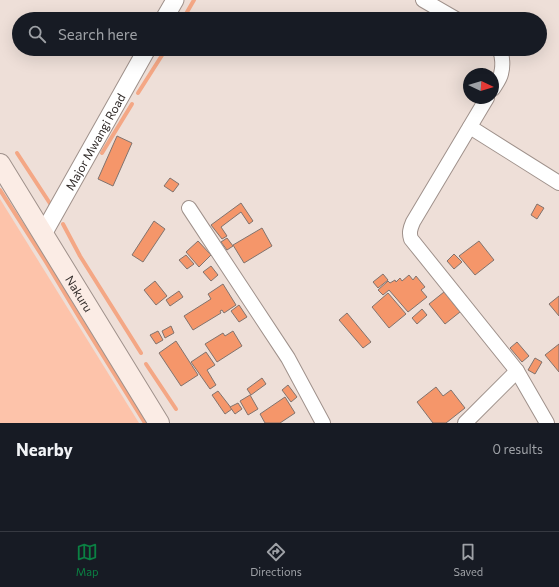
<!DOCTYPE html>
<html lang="en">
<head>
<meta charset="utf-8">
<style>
	:root { --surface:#171b24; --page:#242831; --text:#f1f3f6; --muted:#9ea1a6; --line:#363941; --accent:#0b8043 }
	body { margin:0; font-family:Commissioner,sans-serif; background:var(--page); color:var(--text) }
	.compass { position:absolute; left:463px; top:68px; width:36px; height:36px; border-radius:50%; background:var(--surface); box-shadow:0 4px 16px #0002; rotate:94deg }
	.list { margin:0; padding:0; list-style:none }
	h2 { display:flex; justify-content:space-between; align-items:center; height:52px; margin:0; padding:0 16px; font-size:17px }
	h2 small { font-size:13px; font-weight:400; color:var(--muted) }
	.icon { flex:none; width:22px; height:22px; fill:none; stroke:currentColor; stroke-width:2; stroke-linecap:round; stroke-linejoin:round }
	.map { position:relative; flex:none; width:559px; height:423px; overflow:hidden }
	.search { position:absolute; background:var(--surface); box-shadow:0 4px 16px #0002; left:12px; right:12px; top:12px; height:44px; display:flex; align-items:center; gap:10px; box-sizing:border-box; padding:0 14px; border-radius:22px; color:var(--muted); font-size:15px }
	.sheet { height:108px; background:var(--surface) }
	nav { display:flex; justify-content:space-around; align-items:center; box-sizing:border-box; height:56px; border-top:1px solid var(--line); background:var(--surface); font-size:11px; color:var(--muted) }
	nav a { display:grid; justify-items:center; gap:2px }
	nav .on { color:var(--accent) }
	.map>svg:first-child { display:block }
</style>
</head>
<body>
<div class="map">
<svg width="559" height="423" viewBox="0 0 559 423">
	<rect width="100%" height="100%" fill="#eedfd8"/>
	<polygon fill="#fdc3aa" points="0,199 139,423 0,423"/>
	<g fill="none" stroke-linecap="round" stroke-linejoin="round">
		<g stroke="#f4a785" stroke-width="4">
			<polyline points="183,19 194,0"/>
			<polyline points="138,93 166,49"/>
			<polyline points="17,153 51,205"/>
			<polyline points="102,153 132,104"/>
			<polyline points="0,190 46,262 79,317 145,423"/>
			<polyline points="63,224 80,256 141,353"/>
			<polyline points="146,364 176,409"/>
		</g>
	</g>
	<g fill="#f5966a" stroke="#81736e">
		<polygon points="117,136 132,143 113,186 98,179"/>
		<polygon points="170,178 179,184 173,192 164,186"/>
		<polygon points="241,203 253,221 249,224 241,212 221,227 227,236 222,239 211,225"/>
		<polygon points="537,204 544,208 537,219 531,215"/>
		<polygon points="154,221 165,229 143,262 132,255"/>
		<polygon points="262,228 272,246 244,263 233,245"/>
		<polygon points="227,238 233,246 227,250 221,242"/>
		<polygon points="198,241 211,255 199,267 186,252"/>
		<polygon points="479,241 494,260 475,275 459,256"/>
		<polygon points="454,254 462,262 454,269 447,261"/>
		<polygon points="186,255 194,264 187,269 179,260"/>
		<polygon points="211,266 218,275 211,281 203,272"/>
		<polygon points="383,274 388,280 378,288 373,282"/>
		<polygon points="409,275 413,280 416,276 425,287 421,290 427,297 408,312 389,290 383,295 378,290 388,281 390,283 395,280 396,282 400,278 402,281"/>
		<polygon points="155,281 167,296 156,305 144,290"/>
		<polygon points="223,284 236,305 224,313 222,310 220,311 221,313 193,330 184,316 211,299 208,294"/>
		<polygon points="179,291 183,297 170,306 166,300"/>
		<polygon points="444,292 460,312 445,324 429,304"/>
		<polygon points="388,293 406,314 389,328 372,307"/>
		<polygon points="559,296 559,316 549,304"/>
		<polygon points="239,305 247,317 239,322 231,311"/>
		<polygon points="422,309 427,315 417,324 412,318"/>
		<polygon points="347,313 371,342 363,348 339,320"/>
		<polygon points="171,326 174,333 165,338 162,331"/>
		<polygon points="158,331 163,340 156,344 150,335"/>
		<polygon points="233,331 242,346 217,362 205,344 223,333 225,336"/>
		<polygon points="176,341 198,375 181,386 159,353"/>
		<polygon points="517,342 529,356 522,362 510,348"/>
		<polygon points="559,344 559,372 545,355"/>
		<polygon points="206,352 215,365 207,370 216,385 210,389 191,362"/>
		<polygon points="535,358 542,362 535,374 528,370"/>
		<polygon points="262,378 266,384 251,395 247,389"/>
		<polygon points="288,385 297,397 291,402 282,390"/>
		<polygon points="436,387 443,396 451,390 465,408 446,423 433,423 417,402"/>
		<polygon points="218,391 232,409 225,414 212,395"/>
		<polygon points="250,395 258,409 248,415 240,401"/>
		<polygon points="285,397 295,413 280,423 265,423 260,414"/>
		<polygon points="238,403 242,409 235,414 230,407"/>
	</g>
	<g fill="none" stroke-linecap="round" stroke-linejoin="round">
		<g stroke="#9f918b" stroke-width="16">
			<g id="minor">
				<polyline points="423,0 456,19"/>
				<path d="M 493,89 C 496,84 500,79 501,74 C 503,67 503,56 499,49"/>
				<path d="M 487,98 L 413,222 C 410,229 409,233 411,239 L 517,371 L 547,423"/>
				<polyline points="470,127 559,183"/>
				<polyline points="189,208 288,358 323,423"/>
				<polyline points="465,423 517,371"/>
			</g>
		</g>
		<g stroke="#9f918b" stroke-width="19">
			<g id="tertiary">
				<polyline points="164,19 175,0"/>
				<path id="s1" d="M 43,234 L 147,49"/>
			</g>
		</g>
		<g stroke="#9f918b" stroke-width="22">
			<g id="secondary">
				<path id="s2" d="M 0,164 L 159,423"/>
			</g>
		</g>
		<use href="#minor" stroke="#fff" stroke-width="14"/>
		<use href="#tertiary" stroke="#fff" stroke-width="17"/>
		<use href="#secondary" stroke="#fbece5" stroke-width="20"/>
	</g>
	<g text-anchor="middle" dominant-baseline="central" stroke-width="3.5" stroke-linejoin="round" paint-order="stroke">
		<g font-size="12" fill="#2f2927" stroke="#eedfd8">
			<text stroke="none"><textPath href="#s1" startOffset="106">Major Mwangi Road</textPath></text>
			<text stroke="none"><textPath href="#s2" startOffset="152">Nakuru</textPath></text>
		</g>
	</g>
</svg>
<svg class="compass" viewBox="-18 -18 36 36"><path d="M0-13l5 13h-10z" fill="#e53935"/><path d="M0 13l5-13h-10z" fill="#9ea1a6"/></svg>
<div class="search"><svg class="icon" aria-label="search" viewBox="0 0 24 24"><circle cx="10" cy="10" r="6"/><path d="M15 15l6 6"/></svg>Search here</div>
</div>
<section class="sheet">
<h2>Nearby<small>0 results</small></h2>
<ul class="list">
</ul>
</section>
<nav>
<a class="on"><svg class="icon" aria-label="map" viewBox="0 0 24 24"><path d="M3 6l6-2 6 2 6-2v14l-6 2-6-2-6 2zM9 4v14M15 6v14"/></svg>Map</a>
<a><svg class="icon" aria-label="directions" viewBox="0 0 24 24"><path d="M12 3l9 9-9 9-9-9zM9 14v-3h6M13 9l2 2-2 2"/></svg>Directions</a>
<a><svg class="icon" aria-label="saved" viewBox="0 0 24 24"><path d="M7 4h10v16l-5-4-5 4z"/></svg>Saved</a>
</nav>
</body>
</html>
